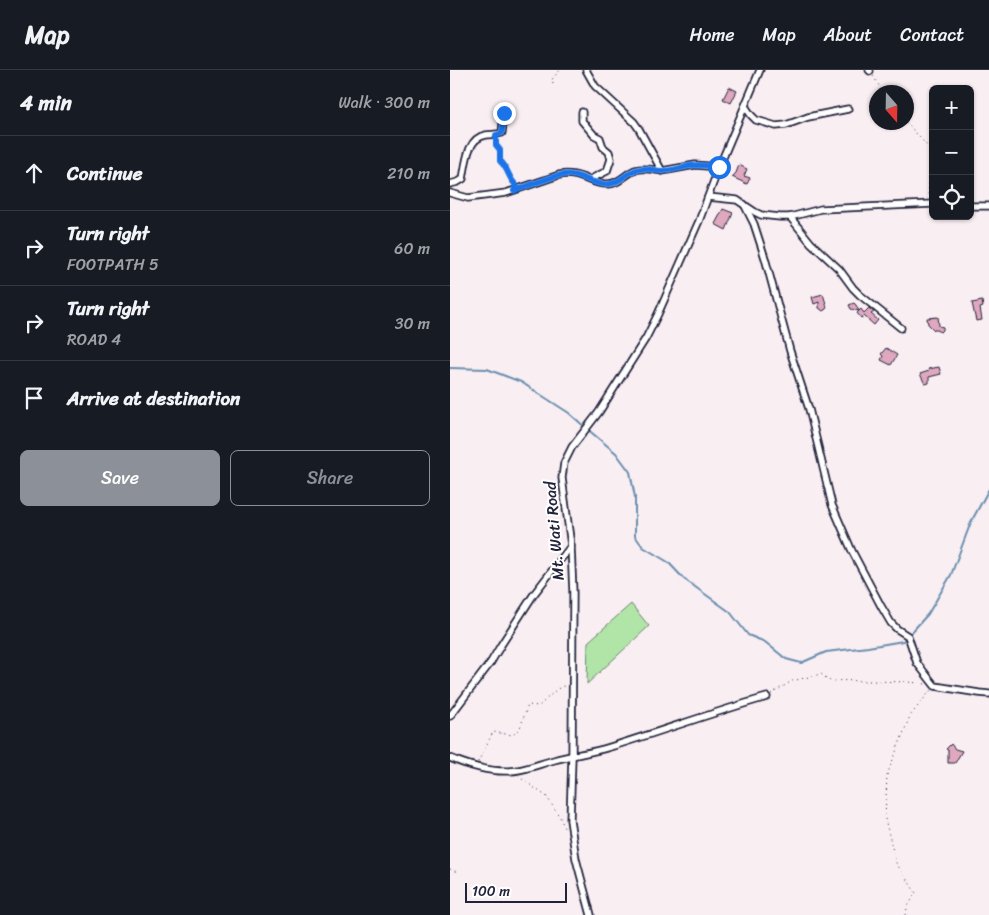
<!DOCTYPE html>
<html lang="en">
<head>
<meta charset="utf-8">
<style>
	:root { --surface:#171b24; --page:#20242c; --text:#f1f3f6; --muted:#9ea1a6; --line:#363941; --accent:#8c9099 }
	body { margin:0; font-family:Sriracha,sans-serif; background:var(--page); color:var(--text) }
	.controls { position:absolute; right:15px; top:15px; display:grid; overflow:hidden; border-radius:8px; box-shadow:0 1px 4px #0004 }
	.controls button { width:45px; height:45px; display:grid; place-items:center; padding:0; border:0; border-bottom:1px solid var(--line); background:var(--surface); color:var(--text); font:25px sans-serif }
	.compass { position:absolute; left:419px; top:15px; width:45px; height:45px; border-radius:50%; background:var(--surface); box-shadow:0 1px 4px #0004; rotate:160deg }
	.scale { position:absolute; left:15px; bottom:12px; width:102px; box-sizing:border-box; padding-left:5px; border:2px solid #22223b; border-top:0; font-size:14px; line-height:18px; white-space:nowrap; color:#22223b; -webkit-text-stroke:4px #fff; paint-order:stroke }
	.stop { position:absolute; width:15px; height:15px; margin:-11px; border:4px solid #1a73e8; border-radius:50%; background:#fff }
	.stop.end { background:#1a73e8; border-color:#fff; box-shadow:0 1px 5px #0008 }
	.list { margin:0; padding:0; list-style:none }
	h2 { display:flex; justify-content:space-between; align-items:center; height:65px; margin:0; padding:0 20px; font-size:21px }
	h2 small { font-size:16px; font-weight:400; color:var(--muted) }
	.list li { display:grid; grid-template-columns:32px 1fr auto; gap:15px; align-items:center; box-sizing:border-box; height:75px; padding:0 20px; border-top:1px solid var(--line) }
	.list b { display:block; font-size:19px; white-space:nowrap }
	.list p { margin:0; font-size:16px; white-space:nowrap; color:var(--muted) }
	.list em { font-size:16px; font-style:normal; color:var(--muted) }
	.actions { display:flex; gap:10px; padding:15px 20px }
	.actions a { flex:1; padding:11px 0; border:1px solid var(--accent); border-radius:8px; text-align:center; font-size:18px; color:var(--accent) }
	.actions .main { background:var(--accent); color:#fff }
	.icon { flex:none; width:28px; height:28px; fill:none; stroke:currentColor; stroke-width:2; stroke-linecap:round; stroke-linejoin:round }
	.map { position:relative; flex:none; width:539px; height:845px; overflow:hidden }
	header { display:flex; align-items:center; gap:30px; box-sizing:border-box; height:70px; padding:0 25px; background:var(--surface); border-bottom:1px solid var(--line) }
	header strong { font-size:24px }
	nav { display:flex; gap:28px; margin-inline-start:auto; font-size:18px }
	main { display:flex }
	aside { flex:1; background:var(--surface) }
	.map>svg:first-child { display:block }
</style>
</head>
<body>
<header>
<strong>Map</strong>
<nav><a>Home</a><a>Map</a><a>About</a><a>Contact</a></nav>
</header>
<main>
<aside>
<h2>4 min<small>Walk · 300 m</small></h2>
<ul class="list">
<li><svg class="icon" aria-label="ahead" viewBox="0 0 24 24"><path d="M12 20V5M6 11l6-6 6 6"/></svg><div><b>Continue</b></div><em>210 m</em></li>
<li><svg class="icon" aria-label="right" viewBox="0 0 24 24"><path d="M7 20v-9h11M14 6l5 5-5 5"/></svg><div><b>Turn right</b><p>FOOTPATH 5</p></div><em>60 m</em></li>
<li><svg class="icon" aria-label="right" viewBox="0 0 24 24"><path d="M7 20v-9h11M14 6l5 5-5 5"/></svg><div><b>Turn right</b><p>ROAD 4</p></div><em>30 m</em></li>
<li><svg class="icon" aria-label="arrive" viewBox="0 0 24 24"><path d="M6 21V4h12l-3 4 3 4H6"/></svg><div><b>Arrive at destination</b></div></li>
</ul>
<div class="actions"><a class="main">Save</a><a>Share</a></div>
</aside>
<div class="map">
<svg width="539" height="845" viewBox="0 0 539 845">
	<rect width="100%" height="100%" fill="#f9eef2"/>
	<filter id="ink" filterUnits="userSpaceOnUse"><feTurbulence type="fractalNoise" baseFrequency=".02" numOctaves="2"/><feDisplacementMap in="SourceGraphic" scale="10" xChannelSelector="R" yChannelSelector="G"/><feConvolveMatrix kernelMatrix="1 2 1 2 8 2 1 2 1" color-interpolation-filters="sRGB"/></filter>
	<g filter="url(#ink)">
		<polygon fill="#b1e5a7" stroke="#6a8471" points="181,534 199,556 137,614 138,572"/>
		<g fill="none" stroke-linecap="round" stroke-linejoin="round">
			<g stroke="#6a8fae" stroke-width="2">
				<polyline points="0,298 37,299 71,312 119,343 136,358 166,383 180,402 185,427 185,466 193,477 218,492 234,509 280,542 298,565 315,572 336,589 351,593 376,582 418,577 453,571 456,568"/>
				<polyline points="459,565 478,544 501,505 521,452 539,419"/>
			</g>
		</g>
		<g fill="#dfa8bf" stroke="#22223b">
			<polygon points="279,17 287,21 281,33 273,29"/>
			<polygon points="289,95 297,99 294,106 300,108 297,114 282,107 286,103"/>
			<polygon points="273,139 283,143 276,160 265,154"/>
			<polygon points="373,224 377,237 376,239 373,241 369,238 369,232 364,234 362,227"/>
			<polygon points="532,231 533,237 530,238 532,250 526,251 522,233"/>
			<polygon points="404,233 406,235 409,241 411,239 414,243 419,238 424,242 421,244 428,250 424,255 414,246 411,248 407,243 409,241 401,239 399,235"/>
			<polygon points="488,247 489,256 493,257 493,260 491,262 487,260 484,260 478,254 477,248"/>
			<polygon points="436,278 447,285 441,295 431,290 433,286 431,284"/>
			<polygon points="489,297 491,304 479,307 479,313 475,314 470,304 479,301 478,299"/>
			<polygon points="501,674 505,679 512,681 505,693 498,693 498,680 496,679"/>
		</g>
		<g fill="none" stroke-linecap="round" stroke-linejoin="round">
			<g stroke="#22223b" stroke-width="9">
				<g id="minor">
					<polyline points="136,0 145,16 184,52 189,59 212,101 245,95 269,97"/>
					<polyline points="419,0 420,1"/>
					<polyline points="295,36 301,45 306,50 326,56 336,55 358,47 398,39"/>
					<polyline points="132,42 132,51 144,65 150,68 153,77 159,82 161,89 157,101 139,110"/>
					<path d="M 0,114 L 8,112 L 13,109 C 16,93 17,68 36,65 C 42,64 46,65 52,63 L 54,43"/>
					<path d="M 0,123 L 18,128 L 56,123 L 109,105 C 114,104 119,104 124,105 C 136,107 146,115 158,114 C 169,114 175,104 185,100 C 194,97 204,100 212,101"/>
					<polyline points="258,127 287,130 305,142 311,145 330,147 340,147 371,139 483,134"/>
					<polyline points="294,134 304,154 315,188 340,281 359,339 382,435 402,481 431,536 441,553 447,559 458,566 467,593 485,616 529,623 539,624"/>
					<polyline points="520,136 539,136"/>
					<polyline points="340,147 361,173 389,199 403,218 410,225 451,258"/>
					<polyline points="0,646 41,592 51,575 84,524 121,476"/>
					<path d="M 0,688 C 19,696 38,702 59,701 C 74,701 89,694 104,690 C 122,685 141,683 160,677 C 212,661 264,642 317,627"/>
					<polyline points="141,845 126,789 120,750 122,687 123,523 121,476 112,408 114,393 122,377 149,342 196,268 208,244 249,151 269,97 310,0"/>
				</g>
			</g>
			<g stroke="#22223b" stroke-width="1" stroke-dasharray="1 4" stroke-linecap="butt">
				<polyline points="423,6 433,22"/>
				<polyline points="103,14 102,10 103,8 110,0"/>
				<polyline points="456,52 479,78 480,94 478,128"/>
				<polyline points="46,71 46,75 50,80 50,91 54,95 64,113"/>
				<path d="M 321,624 L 342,611 L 371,604 L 380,611 C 395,610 408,611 423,611 C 441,612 458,611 475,614"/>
				<polyline points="28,692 43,662 63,665 70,658 78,635 89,636 107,619 116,615"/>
				<polyline points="68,706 97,727 111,749 114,758"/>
				<polyline points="0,799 7,802"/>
				<polyline points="456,845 457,838 466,823 446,793 435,749 437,705 460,646 481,620"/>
			</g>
			<use href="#minor" stroke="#fff" stroke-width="5.5"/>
		</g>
	</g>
	<g fill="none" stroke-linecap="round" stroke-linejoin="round" filter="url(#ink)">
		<path stroke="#1a73e8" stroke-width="6" d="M 54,43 L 52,63 L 46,65 L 46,75 L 50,80 L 50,91 C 58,97 58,108 66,115 L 64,121 C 79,116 108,102 122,105 C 135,107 146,116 159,114 C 170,113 176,103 186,100 C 195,96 203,101 212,101 C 221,101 230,98 239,96 C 249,94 259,96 269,97"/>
	</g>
	<g text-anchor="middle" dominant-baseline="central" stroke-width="4" stroke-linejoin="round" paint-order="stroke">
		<g font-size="16" fill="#22223b" stroke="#fff">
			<text transform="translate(104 461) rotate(-95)">Mt. Wati Road</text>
		</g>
	</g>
</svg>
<div class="controls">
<button>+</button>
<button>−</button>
<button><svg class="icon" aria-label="locate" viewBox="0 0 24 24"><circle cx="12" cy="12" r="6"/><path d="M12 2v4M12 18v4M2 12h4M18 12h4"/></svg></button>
</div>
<svg class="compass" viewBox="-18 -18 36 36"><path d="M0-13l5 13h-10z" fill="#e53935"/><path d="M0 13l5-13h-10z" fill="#9ea1a6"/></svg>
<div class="scale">100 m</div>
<div class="stop" style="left:269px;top:97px"></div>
<div class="stop end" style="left:54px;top:43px"></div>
</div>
</main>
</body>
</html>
